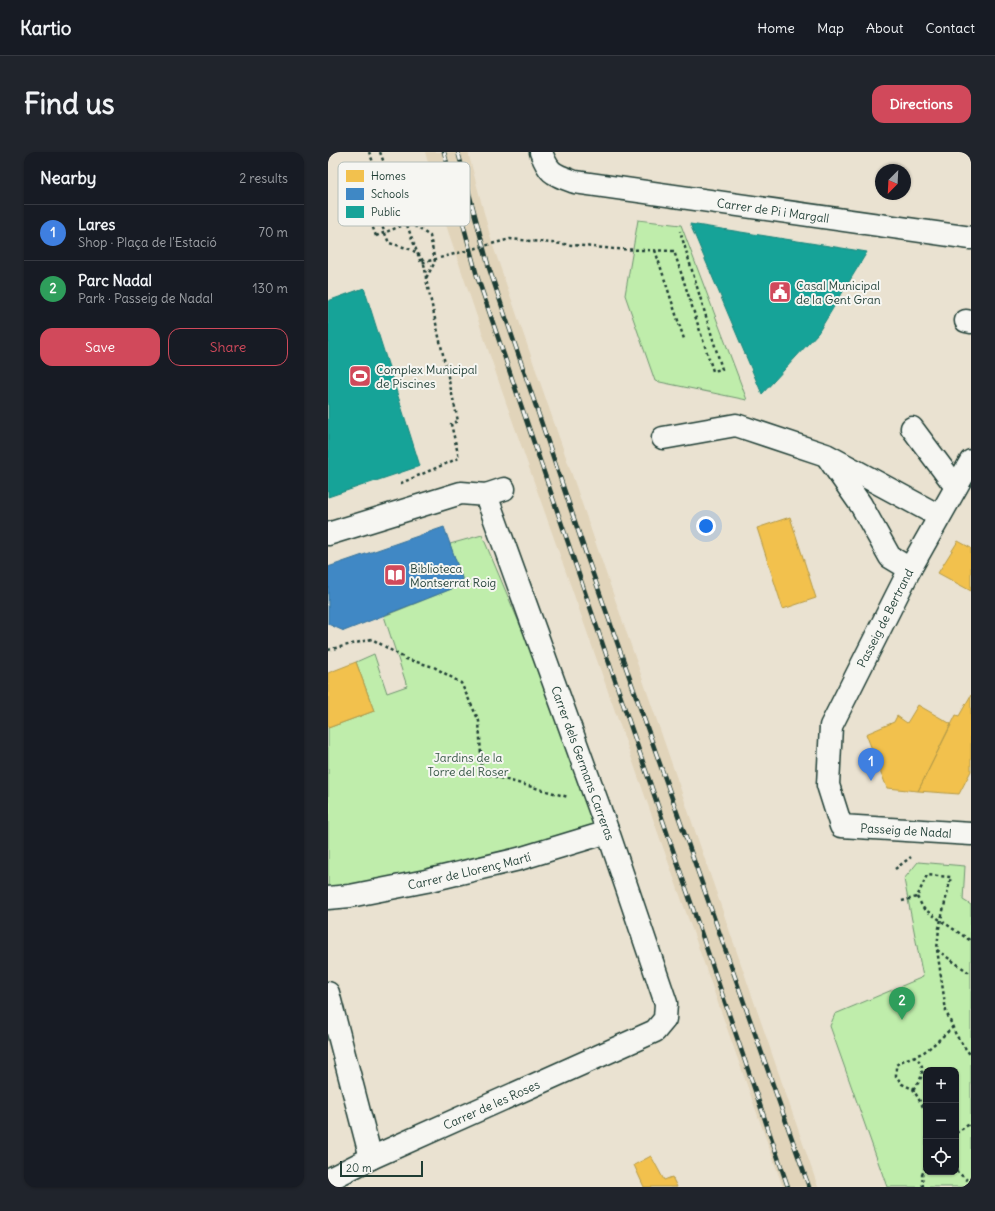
<!DOCTYPE html>
<html lang="en">
<head>
<meta charset="utf-8">
<style>
	:root { --surface:#171b24; --page:#20242c; --text:#f1f3f6; --muted:#9ea1a6; --line:#363941; --accent:#d1495b }
	body { margin:0; font-family:Delius,sans-serif; background:var(--page); color:var(--text) }
	.controls { position:absolute; right:12px; bottom:12px; display:grid; overflow:hidden; border-radius:8px; box-shadow:0 1px 3px #0004 }
	.controls button { width:36px; height:36px; display:grid; place-items:center; padding:0; border:0; border-bottom:1px solid var(--line); background:var(--surface); color:var(--text); font:20px sans-serif }
	.compass { position:absolute; left:547px; top:12px; width:36px; height:36px; border-radius:50%; background:var(--surface); box-shadow:0 1px 3px #0004; rotate:204deg }
	.scale { position:absolute; left:12px; bottom:10px; width:83px; box-sizing:border-box; padding-left:4px; border:2px solid #1f3d34; border-top:0; font-size:11px; line-height:14px; white-space:nowrap; color:#1f3d34; -webkit-text-stroke:3px #f6f6f2; paint-order:stroke }
	.you { position:absolute; left:378px; top:374px; width:14px; height:14px; margin:-10px; border:3px solid #fff; border-radius:50%; background:#1a73e8; box-shadow:0 0 0 6px #1a73e833 }
	.badge { display:grid; place-items:center; width:26px; height:26px; border-radius:50%; background:var(--accent); color:#fff; font-size:13px; font-weight:700 }
	.pin { position:absolute; translate:-50% -33px; filter:drop-shadow(0 1px 2px #0008) }
	.pin::after { content:''; position:absolute; top:21px; width:14px; height:12px; background:inherit; clip-path:polygon(0 0,100% 0,50% 100%) }
	.list { margin:0; padding:0; list-style:none }
	h2 { display:flex; justify-content:space-between; align-items:center; height:52px; margin:0; padding:0 16px; font-size:17px }
	h2 small { font-size:13px; font-weight:400; color:var(--muted) }
	.list li { display:grid; grid-template-columns:26px 1fr auto; gap:12px; align-items:center; box-sizing:border-box; height:56px; padding:0 16px; border-top:1px solid var(--line) }
	.list b { display:block; font-size:15px; white-space:nowrap }
	.list p { margin:0; font-size:13px; white-space:nowrap; color:var(--muted) }
	.list em { font-size:13px; font-style:normal; color:var(--muted) }
	.actions { display:flex; gap:8px; padding:12px 16px }
	.actions a { flex:1; padding:9px 0; border:1px solid var(--accent); border-radius:12px; text-align:center; font-size:14px; color:var(--accent) }
	.actions .main { background:var(--accent); color:#fff }
	.icon { flex:none; width:22px; height:22px; fill:none; stroke:currentColor; stroke-width:2; stroke-linecap:round; stroke-linejoin:round }
	.map { position:relative; flex:none; width:643px; height:1035px; overflow:hidden; border-radius:12px }
	header { display:flex; align-items:center; gap:24px; box-sizing:border-box; height:56px; padding:0 20px; background:var(--surface); border-bottom:1px solid var(--line) }
	header strong { font-size:19px }
	nav { display:flex; gap:22px; margin-inline-start:auto; font-size:14px }
	.intro { display:flex; align-items:center; justify-content:space-between; box-sizing:border-box; height:96px; padding:0 24px }
	h1 { margin:0; font-size:28px }
	.button { padding:10px 18px; border-radius:12px; background:var(--accent); color:#fff; font-size:14px; font-weight:700 }
	main { display:flex; gap:24px; padding:0 24px }
	aside { flex:1; background:var(--surface); border-radius:12px; box-shadow:0 1px 3px #0004 }
	.map>svg:first-child { display:block }
</style>
</head>
<body>
<header>
<strong>Kartio</strong>
<nav><a>Home</a><a>Map</a><a>About</a><a>Contact</a></nav>
</header>
<div class="intro"><h1>Find us</h1><a class="button">Directions</a></div>
<main>
<aside>
<h2>Nearby<small>2 results</small></h2>
<ul class="list">
<li><span class="badge" style="background:#3f7fe0">1</span><div><b>Lares</b><p>Shop · Plaça de l'Estació</p></div><em>70 m</em></li>
<li><span class="badge" style="background:#2e9e5b">2</span><div><b>Parc Nadal</b><p>Park · Passeig de Nadal</p></div><em>130 m</em></li>
</ul>
<div class="actions"><a class="main">Save</a><a>Share</a></div>
</aside>
<div class="map">
<svg width="643" height="1035" viewBox="0 0 643 1035">
	<rect width="100%" height="100%" fill="#eae2d1"/>
	<filter id="ink" filterUnits="userSpaceOnUse"><feTurbulence type="fractalNoise" baseFrequency=".025" numOctaves="2"/><feDisplacementMap in="SourceGraphic" scale="8" xChannelSelector="R" yChannelSelector="G"/><feConvolveMatrix kernelMatrix="1 2 1 2 8 2 1 2 1" color-interpolation-filters="sRGB"/></filter>
	<g filter="url(#ink)">
		<polygon fill="#e1d4ba" points="97,0 140,0 164,91 490,1035 455,1035 175,242 117,70"/>
		<g fill="#bfedab" stroke="#6f9570" fill-rule="evenodd">
			<polygon points="310,68 353,73 419,248 327,229 297,143"/>
			<polygon points="154,383 225,551 268,680 188,703 6,737 0,735 0,576 46,559 28,510 46,502 59,541 79,534 56,464 136,432 122,392"/>
			<path d="M 590,710 L 637,714 L 635,748 L 643,753 L 643,1035 L 559,1035 L 502,874 L 507,862 L 595,825 L 576,727 ZM 598,918 L 628,918 L 628,1020 L 598,1020 Z"/>
		</g>
		<g fill="#f2c14e" stroke="#b39946">
			<polygon points="462,365 488,446 455,457 429,376"/>
			<polygon points="630,389 643,396 643,439 610,421"/>
			<polygon points="28,510 46,559 0,576 0,521"/>
			<polygon points="643,543 643,619 631,642 590,639 628,563 631,564"/>
			<polygon points="590,553 623,572 590,639 559,636 538,582 566,570 569,564 579,571"/>
			<polygon points="323,1004 336,1028 344,1025 349,1035 316,1035 306,1013"/>
		</g>
		<polygon fill="#3f88c5" stroke="#35729a" points="116,375 136,432 16,479 0,472 0,415"/>
		<g fill="#17a398" stroke="#19847a">
			<polygon points="362,72 539,100 490,181 434,242"/>
			<polygon points="36,136 92,314 0,345 0,149"/>
		</g>
		<g fill="none" stroke-linecap="round" stroke-linejoin="round">
			<g stroke="#1f3d34" stroke-width="25">
				<g id="minor">
					<path id="s1" d="M 213,0 C 221,22 225,22 247,30 L 643,86"/>
					<polyline points="638,169 643,170"/>
					<polyline points="584,276 628,335"/>
					<polyline points="335,286 408,273 498,303 611,364"/>
					<polyline points="501,307 533,353 562,405 582,417"/>
					<path id="s2" d="M 643,309 L 582,417 L 503,574 L 500,633 L 513,674 L 643,682"/>
					<polyline points="0,382 133,341 158,343 176,337"/>
					<path id="s3" d="M 0,746 L 22,744 L 98,729 L 191,707 L 280,680"/>
					<polyline points="0,841 43,1006"/>
					<path id="s4" d="M 0,1028 L 43,1006 L 327,879 L 337,867 L 338,851 L 280,680 L 158,343"/>
				</g>
			</g>
			<g stroke="#1f3d34" stroke-width="2.5" stroke-dasharray="3 3" stroke-linecap="butt">
				<polyline points="41,0 65,60 102,84 107,110 98,126"/>
				<path d="M 48,84 L 39,60 L 47,57 L 61,91 C 86,98 97,98 98,127 L 130,269 L 123,272 L 131,306 L 71,332"/>
				<polyline points="327,98 356,187"/>
				<polyline points="0,498 44,487 78,507 106,515 133,531 151,569 154,621 240,645"/>
				<polyline points="567,717 583,705"/>
				<polyline points="589,745 596,757 643,789"/>
				<polyline points="574,749 589,745 599,723 623,725 611,776 609,797 618,859 628,883 643,904"/>
				<polyline points="609,798 643,822"/>
				<path d="M 585,937 C 594,929 600,912 586,905"/>
				<path d="M 598,960 L 585,937 L 574,932 L 568,924 L 568,913 C 577,906 587,905 596,900 C 606,893 616,883 625,875"/>
				<polyline points="628,981 643,971"/>
				<polyline points="628,1019 643,1031"/>
				<polyline points="595,1035 594,1023 598,1013"/>
			</g>
			<use href="#minor" stroke="#f6f6f2" stroke-width="22"/>
			<g stroke="#1f3d34" stroke-width="4.5">
				<g id="rail">
					<polyline points="116,0 149,124 460,1035"/>
					<polyline points="130,0 161,116 259,405 481,1035"/>
				</g>
			</g>
			<use href="#rail" stroke="#f6f6f2" stroke-width="3" stroke-dasharray="9" stroke-linecap="butt"/>
			<g stroke="#1f3d34" stroke-width="2.5" stroke-dasharray="3 3" stroke-linecap="butt">
				<polyline points="52,0 93,111 182,87 287,97 346,99 385,219 394,217 352,79"/>
				<polyline points="48,84 78,72"/>
			</g>
		</g>
	</g>
	<defs>
		<g id="civic-square" transform="scale(1.15)"><rect x="-9" y="-9" width="18" height="18" rx="4" fill="#d1495b" stroke="#f6f6f2"/><path d="M-.6-6.5H3V-4.5H.6V-3L4-1V1h2V6H-6V1h2V-1L-.6-3ZM-1.2 2.5V6h2.4V2.5Z" fill="#fff"/></g>
		<g id="stadium-square" transform="scale(1.15)"><rect x="-9" y="-9" width="18" height="18" rx="4" fill="#d1495b" stroke="#f6f6f2"/><path d="M0-5a6.5 5 0 1 0 0 10a6.5 5 0 1 0 0-10ZM-3.5-1.8h7v3.6h-7Z" fill="#fff"/></g>
		<g id="library-square" transform="scale(1.15)"><rect x="-9" y="-9" width="18" height="18" rx="4" fill="#d1495b" stroke="#f6f6f2"/><path d="M-6-4Q-3-5.5-.7-3.5V5Q-3 3-6 4ZM6-4Q3-5.5 .7-3.5V5Q3 3 6 4Z" fill="#fff"/></g>
	</defs>
	<g fill-rule="evenodd">
		<use href="#civic-square" x="452" y="140"/>
		<use href="#stadium-square" x="32" y="224"/>
		<use href="#library-square" x="67" y="423"/>
	</g>
	<g text-anchor="middle" dominant-baseline="central" stroke-width="4" stroke-linejoin="round" paint-order="stroke">
		<g font-size="12" fill="#1f3d34" stroke="#f6f6f2">
			<text stroke="none"><textPath href="#s1" startOffset="248">Carrer de Pi i Margall</textPath></text>
			<text transform="translate(557 466) rotate(-63)">Passeig de Bertrand</text>
			<text transform="translate(255 611) rotate(70)">Carrer dels Germans Carreras</text>
			<text stroke="none"><textPath href="#s2" startOffset="467">Passeig de Nadal</textPath></text>
			<text stroke="none"><textPath href="#s3" startOffset="144">Carrer de Llorenç Martí</textPath></text>
			<text stroke="none"><textPath href="#s4" startOffset="180">Carrer de les Roses</textPath></text>
		</g>
		<g font-size="12" fill="#1f3d34" stroke="#f6f6f2" text-anchor="start">
			<text x="468" y="133">Casal Municipal<tspan x="468" dy="14">de la Gent Gran</tspan></text>
			<text x="48" y="217">Complex Municipal<tspan x="48" dy="14">de Piscines</tspan></text>
			<text x="82" y="416">Biblioteca<tspan x="82" dy="14">Montserrat Roig</tspan></text>
		</g>
		<g font-size="12" fill="#375746" stroke="#f6f6f2">
			<text x="140" y="605">Jardins de la<tspan x="140" dy="14">Torre del Roser</tspan></text>
		</g>
	</g>
	<rect x="10" y="10" width="132" height="64" rx="6" fill="#f6f6f2" stroke="#b6beb9" stroke-width="1"/>
	<rect x="18" y="18" width="18" height="12" fill="#f2c14e"/>
	<rect x="18" y="36" width="18" height="12" fill="#3f88c5"/>
	<rect x="18" y="54" width="18" height="12" fill="#17a398"/>
	<g font-size="11" fill="#1f3d34">
		<text x="43" y="28">Homes</text>
		<text x="43" y="46">Schools</text>
		<text x="43" y="64">Public</text>
	</g>
</svg>
<div class="controls">
<button>+</button>
<button>−</button>
<button><svg class="icon" aria-label="locate" viewBox="0 0 24 24"><circle cx="12" cy="12" r="6"/><path d="M12 2v4M12 18v4M2 12h4M18 12h4"/></svg></button>
</div>
<svg class="compass" viewBox="-18 -18 36 36"><path d="M0-13l5 13h-10z" fill="#e53935"/><path d="M0 13l5-13h-10z" fill="#9ea1a6"/></svg>
<div class="scale">20 m</div>
<div class="you"></div>
<div class="pin badge" style="left:543px;top:629px;background:#3f7fe0">1</div>
<div class="pin badge" style="left:574px;top:868px;background:#2e9e5b">2</div>
</div>
</main>
</body>
</html>
